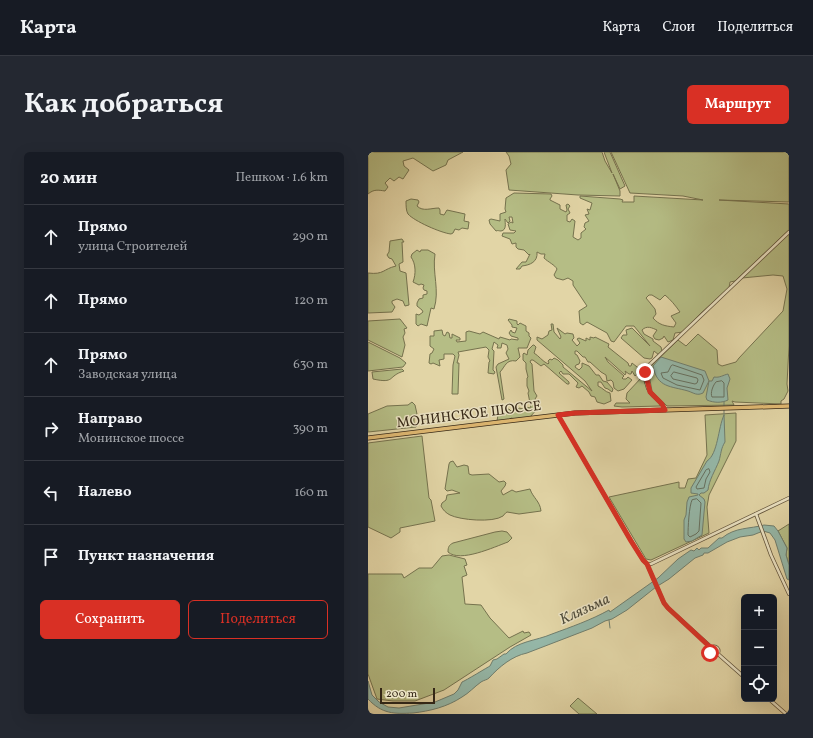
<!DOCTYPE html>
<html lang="ru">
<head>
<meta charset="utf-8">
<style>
	:root { --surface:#171b24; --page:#242831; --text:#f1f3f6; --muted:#9ea1a6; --line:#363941; --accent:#d93025 }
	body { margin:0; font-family:Vollkorn,serif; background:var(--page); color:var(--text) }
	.controls { position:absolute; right:12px; bottom:12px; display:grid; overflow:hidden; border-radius:6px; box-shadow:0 4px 16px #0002 }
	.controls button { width:36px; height:36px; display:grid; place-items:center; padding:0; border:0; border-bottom:1px solid var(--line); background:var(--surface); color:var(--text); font:20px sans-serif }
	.scale { position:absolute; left:12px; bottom:10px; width:55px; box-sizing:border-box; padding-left:4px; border:2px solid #352716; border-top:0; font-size:11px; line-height:14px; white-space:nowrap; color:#352716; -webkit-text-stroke:3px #ece4c5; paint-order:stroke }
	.stop { position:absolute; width:12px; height:12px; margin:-9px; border:3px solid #d93025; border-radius:50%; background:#fff }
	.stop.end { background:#d93025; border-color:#fff; box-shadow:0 1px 4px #0008 }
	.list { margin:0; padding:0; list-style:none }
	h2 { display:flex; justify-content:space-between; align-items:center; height:52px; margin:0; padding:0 16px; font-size:17px }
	h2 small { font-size:13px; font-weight:400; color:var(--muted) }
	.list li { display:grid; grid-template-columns:26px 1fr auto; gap:12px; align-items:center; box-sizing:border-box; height:64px; padding:0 16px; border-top:1px solid var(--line) }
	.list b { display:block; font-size:15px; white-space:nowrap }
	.list p { margin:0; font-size:13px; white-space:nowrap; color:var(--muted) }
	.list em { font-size:13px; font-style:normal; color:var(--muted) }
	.actions { display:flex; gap:8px; padding:12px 16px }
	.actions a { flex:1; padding:9px 0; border:1px solid var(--accent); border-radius:6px; text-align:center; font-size:14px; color:var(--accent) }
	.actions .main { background:var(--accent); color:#fff }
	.icon { flex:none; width:22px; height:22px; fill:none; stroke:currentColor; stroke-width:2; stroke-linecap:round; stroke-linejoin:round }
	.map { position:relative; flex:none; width:421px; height:562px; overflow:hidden; border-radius:6px }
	header { display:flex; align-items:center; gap:24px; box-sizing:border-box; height:56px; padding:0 20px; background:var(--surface); border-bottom:1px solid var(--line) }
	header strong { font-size:19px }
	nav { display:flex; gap:22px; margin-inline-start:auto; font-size:14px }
	.intro { display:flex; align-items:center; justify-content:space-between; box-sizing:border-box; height:96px; padding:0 24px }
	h1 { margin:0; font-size:28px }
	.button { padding:10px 18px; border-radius:6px; background:var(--accent); color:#fff; font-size:14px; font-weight:700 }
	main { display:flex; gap:24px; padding:0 24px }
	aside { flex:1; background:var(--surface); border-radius:6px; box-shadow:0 4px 16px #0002 }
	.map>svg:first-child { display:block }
</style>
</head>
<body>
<header>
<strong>Карта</strong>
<nav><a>Карта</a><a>Слои</a><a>Поделиться</a></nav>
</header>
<div class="intro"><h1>Как добраться</h1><a class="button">Маршрут</a></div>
<main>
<aside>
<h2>20 мин<small>Пешком · 1.6 km</small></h2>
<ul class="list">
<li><svg class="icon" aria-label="ahead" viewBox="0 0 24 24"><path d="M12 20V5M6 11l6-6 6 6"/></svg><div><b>Прямо</b><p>улица Строителей</p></div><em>290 m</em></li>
<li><svg class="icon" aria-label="ahead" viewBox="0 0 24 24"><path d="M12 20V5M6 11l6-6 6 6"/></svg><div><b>Прямо</b></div><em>120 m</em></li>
<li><svg class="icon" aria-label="ahead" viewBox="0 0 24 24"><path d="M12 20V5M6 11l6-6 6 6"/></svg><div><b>Прямо</b><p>Заводская улица</p></div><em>630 m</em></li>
<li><svg class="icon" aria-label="right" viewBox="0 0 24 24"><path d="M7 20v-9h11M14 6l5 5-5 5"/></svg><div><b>Направо</b><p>Монинское шоссе</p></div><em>390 m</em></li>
<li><svg class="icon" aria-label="left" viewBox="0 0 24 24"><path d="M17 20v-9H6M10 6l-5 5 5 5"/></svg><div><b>Налево</b></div><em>160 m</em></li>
<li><svg class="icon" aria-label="arrive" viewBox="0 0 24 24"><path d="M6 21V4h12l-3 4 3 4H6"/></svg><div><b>Пункт назначения</b></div></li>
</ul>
<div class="actions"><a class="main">Сохранить</a><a>Поделиться</a></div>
</aside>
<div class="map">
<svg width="421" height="562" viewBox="0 0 421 562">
	<rect width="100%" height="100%" fill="#e2d5a6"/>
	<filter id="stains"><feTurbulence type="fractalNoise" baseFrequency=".005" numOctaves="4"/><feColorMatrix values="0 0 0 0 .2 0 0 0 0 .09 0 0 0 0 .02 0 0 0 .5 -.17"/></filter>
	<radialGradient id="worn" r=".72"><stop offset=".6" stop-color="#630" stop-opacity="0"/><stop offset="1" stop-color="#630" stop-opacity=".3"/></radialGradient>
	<g fill="#b5bd85" stroke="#75724e" fill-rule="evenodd">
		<path d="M 0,0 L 95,0 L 80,8 L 78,13 L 65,19 L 45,6 L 35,9 L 36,14 L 41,18 L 35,27 L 31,25 L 26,29 L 22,26 L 17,31 L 20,35 L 17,39 C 10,38 6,37 0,42 Z"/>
		<polygon points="138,0 234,0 237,9 244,21 236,0 242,0 257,34 252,37 245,22 252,39 252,44 210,43 141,38 138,18 143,12 141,4"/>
		<path d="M 243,0 L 421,0 L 421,50 L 351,48 L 421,52 L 421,78 L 367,129 L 362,130 L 361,136 L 333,161 L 315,180 L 307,181 L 305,188 L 300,190 L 296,184 L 295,186 L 291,188 L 287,187 L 285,184 L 289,178 C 284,176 279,173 274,178 L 276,182 L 285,187 L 285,189 L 293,195 L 294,199 L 291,203 L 286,199 L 284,206 L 282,207 L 276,206 L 253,186 L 255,183 L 259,183 L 258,178 L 264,176 L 282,194 L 266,174 L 258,174 L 246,190 L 243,189 L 239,181 L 219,170 L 215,173 L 212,171 L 211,159 L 219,154 L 205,133 L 205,129 L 200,126 L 195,128 L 188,126 L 186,123 L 189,117 C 187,113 180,110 176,106 L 177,102 L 173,102 L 169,100 C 170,110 162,113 154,114 L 152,117 L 148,117 L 154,110 L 158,110 L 162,102 L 161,103 L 156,98 L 150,97 L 148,95 L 148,91 L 144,92 L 142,87 L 134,84 L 135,81 L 146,81 L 148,79 L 142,78 L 140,72 L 143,70 L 145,71 L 144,65 L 141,65 L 142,69 L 140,71 L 137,67 C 137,71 139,78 133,79 C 131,79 130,78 128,79 L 122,72 L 121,68 L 123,67 L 132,69 L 132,62 L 138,60 L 137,57 L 138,46 L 146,41 L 183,42 L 184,44 L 182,47 L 182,48 L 192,53 L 192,57 L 198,60 L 199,58 L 198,53 L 200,52 L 202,54 L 200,57 L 202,61 L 199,63 L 199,69 L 202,70 L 204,67 L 207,69 L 205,85 L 210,88 L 213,86 L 213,81 L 218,77 L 216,75 L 217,71 L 221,69 L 217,63 L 221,62 L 219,57 L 222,58 L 224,51 L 212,46 L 212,44 L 252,47 L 255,48 L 254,50 L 266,50 L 266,44 L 335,48 L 315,44 L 262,41 ZM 281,143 L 284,143 L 292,148 L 297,143 C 303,148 307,153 312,160 L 303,164 L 308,171 L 306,175 C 297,174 291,173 285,166 L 288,162 L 287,157 L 278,146 Z"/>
		<path d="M 43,47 L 50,48 L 51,50 L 49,54 C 55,60 63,56 71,56 L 72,58 L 72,62 L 76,63 L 79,58 L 97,62 L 96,69 L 101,70 L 100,77 L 94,76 L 91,78 L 87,77 L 85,81 L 83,82 C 73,81 46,69 40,62 C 38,59 38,53 38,49 Z"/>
		<polygon points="421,80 421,194 419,232 420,239 416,247 413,249 413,252 367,250 364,249 366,253 299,254 284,239 280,217 310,188 318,194 330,182 349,198 350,212 354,214 368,210 371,206 415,159 419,137 415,124 405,123 374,126"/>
		<path d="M 34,87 L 36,90 L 34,90 L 35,110 L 31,112 L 32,119 L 38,121 L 41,153 L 37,154 L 35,149 L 29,147 L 24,149 L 24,151 L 27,155 L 24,160 L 0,161 L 0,121 C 16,123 15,117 28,114 L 24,107 L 21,106 L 19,103 L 21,100 L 22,89 Z"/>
		<path d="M 49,98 L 52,100 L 53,98 L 60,98 L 67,102 C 64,121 72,138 66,157 L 63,156 L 59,174 L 53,172 L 50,174 L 48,172 L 48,162 L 51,163 L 55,160 L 54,158 L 49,154 L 49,151 L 51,147 L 55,146 L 55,143 L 59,142 L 59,139 L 56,138 L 55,136 L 56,133 L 53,132 L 51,133 L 45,130 C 48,122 48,112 43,105 L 44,102 Z"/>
		<polygon points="32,167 39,176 36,177 37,181 35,185 37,193 34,205 0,188 0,169"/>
		<path d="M 141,167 L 149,169 L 149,172 L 150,173 L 152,171 L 158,174 L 158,179 L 161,181 L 161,184 L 163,186 L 159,196 L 150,196 L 152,205 L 148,209 C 138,207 137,215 132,220 L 136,247 L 134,248 L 128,215 L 130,212 L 141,207 L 138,201 L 140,197 L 139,193 L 134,191 L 133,196 L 129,196 L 130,193 L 126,190 L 124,197 L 126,199 L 125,218 L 127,220 L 126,222 L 120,221 L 121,210 L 122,209 L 120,205 L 121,198 L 118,195 L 90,200 L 91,203 L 89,211 L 91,211 L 90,242 L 84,242 L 85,213 L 87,204 L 85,202 L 76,202 L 76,207 L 71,208 L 72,214 L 65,211 L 63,212 L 61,211 L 62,202 L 64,201 L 66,197 L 62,194 L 62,184 L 66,184 L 66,179 L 74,178 L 75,183 L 77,184 L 79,180 L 81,181 L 82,186 L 84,186 L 84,182 L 92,186 L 92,188 L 88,188 L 89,190 L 98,189 L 98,180 L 101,179 L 112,182 L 115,180 L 131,187 L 132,185 L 142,188 L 143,187 L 150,188 L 150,186 L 143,184 L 141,181 L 143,178 L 144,180 L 147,181 L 149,176 L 144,175 L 144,173 L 140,168 Z"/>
		<path d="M 183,172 L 185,172 L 186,180 L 192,187 L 193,185 L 189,176 L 197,182 L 199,181 L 205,182 L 206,186 L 204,188 L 209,194 L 212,191 L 209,187 L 211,186 L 218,189 L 218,186 L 222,188 L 222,185 L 226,186 L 227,185 L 241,192 L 240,195 L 260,211 L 261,214 L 263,214 L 264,211 L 273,218 L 267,224 L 264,219 L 263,222 L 261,222 L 257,219 L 258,221 L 257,223 L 237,205 L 240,210 L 256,224 L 254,226 L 255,227 L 258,227 L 260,225 L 264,228 L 256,237 L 250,239 L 246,236 L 245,230 L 243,228 L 239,229 L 238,223 L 233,220 L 222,210 L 220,210 L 217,205 L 215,205 L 209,199 L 207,199 L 207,202 L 209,203 L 212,209 L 211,212 L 208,213 L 207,215 L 211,218 L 214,215 L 214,211 L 221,214 L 228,223 L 231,223 L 235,229 L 239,230 L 245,237 L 244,240 L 240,237 L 237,236 L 233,230 L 230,230 L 230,234 C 235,236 237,240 242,241 L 243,249 L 236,252 L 229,250 L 227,245 L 223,244 L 221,240 L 214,234 L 211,236 L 208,235 L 210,231 L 201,222 L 195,222 L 193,219 L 191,221 L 201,230 L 201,232 L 199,232 L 176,212 L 173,214 L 165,208 L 163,208 L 162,210 L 164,212 L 166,239 L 169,244 L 167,247 L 170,256 L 162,265 L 149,267 L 143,266 L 141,268 L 129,269 L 130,263 L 137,263 L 134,260 L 136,257 L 138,258 L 141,257 L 143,259 L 147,257 L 150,257 L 151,256 L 155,257 L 157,255 L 163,256 L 160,241 L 161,239 L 159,234 L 159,226 L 160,225 L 158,217 L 158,211 L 155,208 L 155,202 L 156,201 L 159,203 L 160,198 L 165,193 L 166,193 L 168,195 L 166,201 C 171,204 174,209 180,212 L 181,211 L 180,209 L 182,207 L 184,208 L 186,206 L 190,208 L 195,213 L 195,215 L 224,239 L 217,229 L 169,188 L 169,185 L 174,187 L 180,183 L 181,179 L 184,178 Z"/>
		<polygon points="0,190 32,206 38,211 35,215 0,219"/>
		<path d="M 34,217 L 36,219 C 19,224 28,232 5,227 L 4,220 Z"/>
		<polygon points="274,225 282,242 292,251 292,254 254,255 246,254 248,251 262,251 258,247 259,241"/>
		<polygon points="44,250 47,253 49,262 46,264 46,271 49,273 48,275 0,280 0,262 19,254 40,253"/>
		<polygon points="368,261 368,289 341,343 339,355 341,381 283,408 278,407 241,345 311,330 311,336 317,336 320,327 328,326 339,303 337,263"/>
		<polygon points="54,284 61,346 63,348 67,369 32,376 32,380 23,386 0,375 0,291"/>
		<path d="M 85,309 L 89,315 L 96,313 L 100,314 L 101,322 L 104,323 L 121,322 L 131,330 L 136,329 L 138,331 L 137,334 L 133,339 L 135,343 L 144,338 L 148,340 L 162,337 C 165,346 172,349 173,359 L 151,362 L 139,360 C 137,361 136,363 135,364 C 125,371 92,368 82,363 C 78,361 75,358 73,354 L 74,351 L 78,348 L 79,343 L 92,341 L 84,338 L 79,339 L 77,337 L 81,312 L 82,310 Z"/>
		<polygon points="421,372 421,413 418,403 419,396 410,379"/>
		<path d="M 134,379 L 139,380 L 144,386 L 140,390 C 126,395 92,411 80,400 C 80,395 81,393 85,391 L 127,380 Z"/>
		<polygon points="81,403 97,407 99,413 96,414 99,423 94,425 97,452 113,453 122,466 141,486 155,479 156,481 161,480 163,483 142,495 76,538 47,549 25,549 9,547 0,522 0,422 34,422 36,426 51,416 64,416 74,404"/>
		<polygon points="210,546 229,562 211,562 202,554"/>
	</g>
	<g fill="#95b8a9" stroke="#6f7e6e">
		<path d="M 293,205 L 337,219 L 341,229 L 335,241 C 329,244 326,241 320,239 C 303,234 289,236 285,214 Z"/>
		<path d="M 360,222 L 362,227 L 359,236 L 360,248 C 354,251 346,251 339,248 L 338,245 L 341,229 L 344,229 L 346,225 C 352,226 355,223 360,222 Z"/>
		<path d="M 356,263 L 357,290 C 353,296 353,302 351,309 C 347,319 341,328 340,338 L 336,341 L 333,341 L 331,343 L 336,347 L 337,350 L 334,383 L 324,389 L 318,390 L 316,387 L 316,368 L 318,363 L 319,350 L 321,345 L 330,343 L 330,342 L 323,341 L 323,336 L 339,309 C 350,302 350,276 356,263 Z"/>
		<path d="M 396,373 L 406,374 L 410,379 L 419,396 L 418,403 L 421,413 L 421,428 L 419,427 L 407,388 L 402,381 L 395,379 L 385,383 L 372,385 L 359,390 L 340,401 L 336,401 L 335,403 L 327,406 L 301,427 L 288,435 L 259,458 L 244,467 L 237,469 L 224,476 L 159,501 C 144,504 131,515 121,526 C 119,528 116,528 113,530 C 106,535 101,541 94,545 C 79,555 62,559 45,561 C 26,562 14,562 0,547 L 0,529 L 4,543 L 11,550 L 20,555 L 31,556 L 67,550 L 86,542 L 90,538 L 94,530 C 97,529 120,515 122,514 C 123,512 124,510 125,508 L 129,507 L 136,502 L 138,502 C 149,489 168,489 184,482 C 203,475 223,468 241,458 L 242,460 L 290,426 L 310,407 L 323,398 L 326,399 L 329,396 L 331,398 L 333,396 L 340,396 L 351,386 L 354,386 C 367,375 382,377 396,373 Z"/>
	</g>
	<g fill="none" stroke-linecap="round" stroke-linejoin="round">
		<g stroke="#657060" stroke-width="1">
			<polygon points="305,213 334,223 336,228 332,238 309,233 295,226 293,221 300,220 303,214"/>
			<polygon points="306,220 329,226 330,228 329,231 327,232 305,227 303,224"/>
			<path d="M 354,229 L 356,231 L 356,245 L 344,245 C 342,241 345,233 348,230 Z"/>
			<polygon points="341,317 342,320 338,327 336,336 329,337 328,335 338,318"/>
			<path d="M 329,347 L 333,351 L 331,379 L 328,382 L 322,385 L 320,383 C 320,376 321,354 324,348 Z"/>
		</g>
		<g stroke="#6f7e6e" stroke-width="1">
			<polyline points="356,254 356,250"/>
			<polyline points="356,263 356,258"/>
			<polyline points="241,468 242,476"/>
		</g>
		<g stroke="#60523a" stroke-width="4">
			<g id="minor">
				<path d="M 297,258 C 294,250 287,247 282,240 C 278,234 277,224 277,217 L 421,80"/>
				<polyline points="190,263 259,382 275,408 279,412 296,451 300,456 343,495"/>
				<polyline points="388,362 403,403 421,442"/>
				<polyline points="279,412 283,412 421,346"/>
				<circle cx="346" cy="499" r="4.5"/>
				<polyline points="350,502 376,525"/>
				<polyline points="401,547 418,562"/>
			</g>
		</g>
		<g stroke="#352716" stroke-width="5">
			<polyline id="major" points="0,286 207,261 421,254"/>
		</g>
		<use href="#minor" stroke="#ece4c5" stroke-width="2.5"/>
		<use href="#major" stroke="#e1ba73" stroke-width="3.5"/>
	</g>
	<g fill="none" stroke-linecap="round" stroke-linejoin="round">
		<polyline stroke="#d93025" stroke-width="5" points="277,220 282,240 294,252 297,258 207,261 190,263 263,389 275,408 279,412 296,451 300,456 343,496 342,501"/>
	</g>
	<g text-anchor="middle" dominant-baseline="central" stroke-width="3" stroke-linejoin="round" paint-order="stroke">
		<g font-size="14" fill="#352716" stroke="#ece4c5">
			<text transform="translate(101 263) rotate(-7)">МОНИНСКОЕ ШОССЕ</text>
		</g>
		<g font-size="15" font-style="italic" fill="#4d4b3b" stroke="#ece4c5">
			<text transform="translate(217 458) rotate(-25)">Клязьма</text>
		</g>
	</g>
	<rect width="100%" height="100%" filter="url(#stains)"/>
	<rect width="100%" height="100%" fill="url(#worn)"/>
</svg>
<div class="controls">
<button>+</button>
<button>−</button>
<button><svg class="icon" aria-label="locate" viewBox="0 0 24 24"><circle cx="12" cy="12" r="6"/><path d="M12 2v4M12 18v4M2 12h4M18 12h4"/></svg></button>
</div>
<div class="scale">200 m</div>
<div class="stop" style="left:342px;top:501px"></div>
<div class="stop end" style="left:277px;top:220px"></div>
</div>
</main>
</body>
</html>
